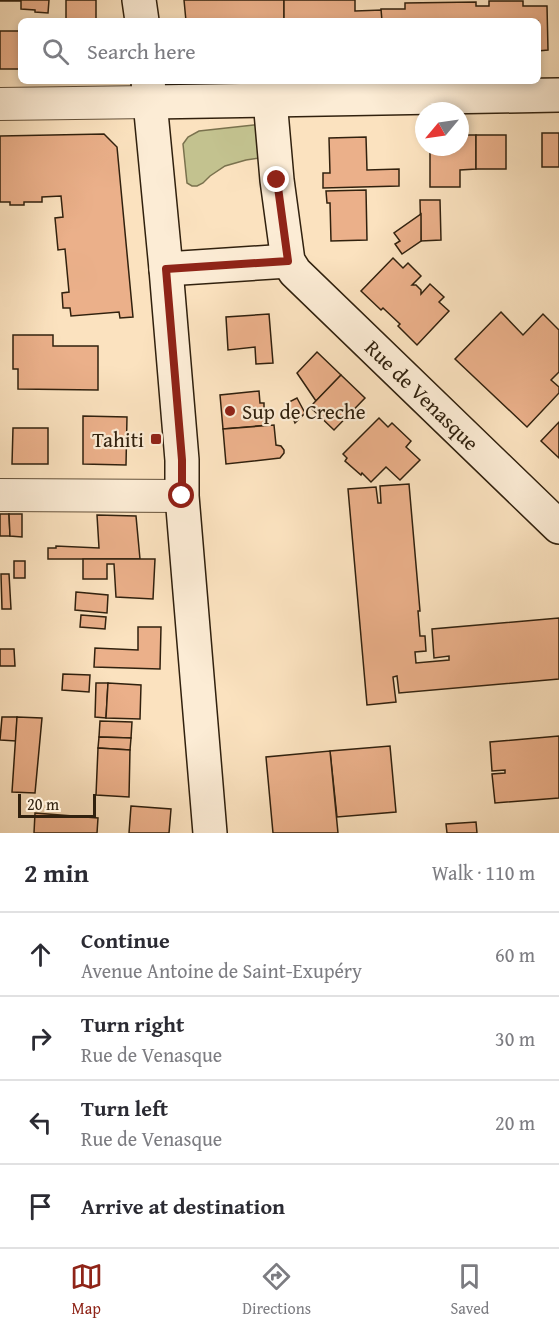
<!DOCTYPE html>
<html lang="en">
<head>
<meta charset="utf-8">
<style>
	:root { --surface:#fff; --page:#f7f7f7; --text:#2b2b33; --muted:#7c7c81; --line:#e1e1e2; --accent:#8f2418 }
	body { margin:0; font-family:"Gentium Book Plus",serif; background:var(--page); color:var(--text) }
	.compass { position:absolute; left:415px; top:102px; width:54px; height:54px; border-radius:50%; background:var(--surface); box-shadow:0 3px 9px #0003; rotate:241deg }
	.scale { position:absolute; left:18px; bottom:15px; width:78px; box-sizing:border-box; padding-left:6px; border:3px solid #31210e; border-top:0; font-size:16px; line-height:21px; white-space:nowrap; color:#31210e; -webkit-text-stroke:4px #fcecd5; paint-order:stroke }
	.stop { position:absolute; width:18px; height:18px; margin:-14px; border:4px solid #8f2418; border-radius:50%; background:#fff }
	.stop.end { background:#8f2418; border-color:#fff; box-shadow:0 2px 6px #0008 }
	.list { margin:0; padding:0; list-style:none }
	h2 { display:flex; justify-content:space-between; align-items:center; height:78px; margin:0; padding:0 24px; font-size:26px }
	h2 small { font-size:20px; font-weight:400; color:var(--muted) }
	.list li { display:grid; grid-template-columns:39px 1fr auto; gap:18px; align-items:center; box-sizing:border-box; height:84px; padding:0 24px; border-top:2px solid var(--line) }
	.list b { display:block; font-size:22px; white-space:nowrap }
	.list p { margin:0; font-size:20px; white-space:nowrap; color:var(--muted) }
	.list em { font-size:20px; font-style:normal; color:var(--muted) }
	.icon { flex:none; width:33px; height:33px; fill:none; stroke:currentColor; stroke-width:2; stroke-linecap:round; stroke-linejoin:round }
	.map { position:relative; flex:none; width:559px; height:833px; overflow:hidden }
	.search { position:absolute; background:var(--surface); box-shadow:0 3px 9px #0003; left:18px; right:18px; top:18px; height:66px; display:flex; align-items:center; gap:15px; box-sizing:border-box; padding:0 21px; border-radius:9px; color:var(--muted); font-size:22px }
	.sheet { height:414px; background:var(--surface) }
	nav { display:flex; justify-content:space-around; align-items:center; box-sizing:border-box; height:84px; border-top:2px solid var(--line); background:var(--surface); font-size:16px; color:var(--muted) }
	nav a { display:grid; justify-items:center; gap:3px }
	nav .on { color:var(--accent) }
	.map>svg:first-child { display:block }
</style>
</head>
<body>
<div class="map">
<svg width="559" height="833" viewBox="0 0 559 833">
	<rect width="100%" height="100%" fill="#fbe2bf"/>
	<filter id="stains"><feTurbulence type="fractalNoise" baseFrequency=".00333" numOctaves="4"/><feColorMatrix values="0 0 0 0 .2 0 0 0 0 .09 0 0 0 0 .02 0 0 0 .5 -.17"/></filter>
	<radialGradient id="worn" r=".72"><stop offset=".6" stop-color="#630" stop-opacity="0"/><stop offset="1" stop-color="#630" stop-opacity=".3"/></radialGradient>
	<polygon fill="#c3c28f" stroke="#7a724e" stroke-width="1.5" points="264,124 267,157 246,160 225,166 210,176 203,183 197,186 192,186 187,183 183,144 188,137 199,131"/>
	<g fill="#ebb08a" stroke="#31210e" stroke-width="1.5">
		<polygon points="0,0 49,0 48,13 35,12 35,10 21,9 21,1 0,1"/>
		<rect x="66" y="0" width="30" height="21"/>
		<polygon points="184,0 284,0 284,21 186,21"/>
		<polygon points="284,0 355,0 355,11 382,10 382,21 284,21"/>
		<polygon points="489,1 523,1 523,6 547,6 548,50 538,51 538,21 382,21 381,9 405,9 405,3 476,2 476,6 489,6"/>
		<rect x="0" y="31" width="21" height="38"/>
		<rect x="542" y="133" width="17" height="34"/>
		<polygon points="104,134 117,147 133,317 120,318 119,312 71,316 70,308 63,308 62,293 69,292 65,249 58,250 55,218 63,217 61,196 42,197 42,202 24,202 24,205 10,205 10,202 0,202 0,136"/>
		<polygon points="460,135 476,135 476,169 460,170 460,187 430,187 430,152 450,152 450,147 460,147"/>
		<rect x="476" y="135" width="30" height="34"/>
		<polygon points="366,137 367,170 399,169 399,186 323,188 323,173 330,173 329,138"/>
		<polygon points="366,190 367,240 331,241 330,203 327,203 326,191"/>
		<polygon points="420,200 440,200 441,240 421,241"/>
		<polygon points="421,214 421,241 402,254 395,244 400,241 394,233"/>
		<polygon points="393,258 403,268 408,263 421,276 412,285 416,285 421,290 421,294 430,284 444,297 439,302 449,311 417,345 398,326 400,324 383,308 381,310 361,291"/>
		<polygon points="501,312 523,335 543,314 559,330 559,372 551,380 559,387 559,393 527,427 455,359"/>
		<polygon points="269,314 273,363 256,364 255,347 228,350 226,317"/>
		<polygon points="13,335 53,335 53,346 98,346 98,390 18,389 18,369 13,369"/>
		<polygon points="317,352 341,375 316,401 297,373"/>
		<polygon points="341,375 365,398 334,430 310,407"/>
		<polygon points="259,391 260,403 264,403 264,412 268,412 269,425 223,429 220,395"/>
		<polygon points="297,398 305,413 295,423 287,403"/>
		<polygon points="83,416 127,417 126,465 83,464"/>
		<polygon points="379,418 388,427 392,423 411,441 406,447 420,460 400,480 386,467 371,482 362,473 361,475 345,461 347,458 343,454"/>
		<polygon points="559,422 559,458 541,441"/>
		<polygon points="274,425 276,445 281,446 284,450 284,453 280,458 226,464 223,429"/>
		<polygon points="13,428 48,428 48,464 12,464"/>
		<polygon points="409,484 420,611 418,611 420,636 425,636 426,651 415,652 416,663 449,660 449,656 434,658 432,629 559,618 559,679 399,693 397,676 393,677 396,702 367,705 348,489 376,487 378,503 381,503 380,486"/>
		<polygon points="0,514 9,514 10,536 0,536"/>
		<polygon points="9,514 22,514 22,537 10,536"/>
		<polygon points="97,515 136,516 140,559 48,559 48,548 56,548 56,546 99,548"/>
		<polygon points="83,559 155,559 153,599 116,597 114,564 107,564 107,579 83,579"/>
		<rect x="14" y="561" width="11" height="17"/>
		<polygon points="1,574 9,574 11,609 2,609"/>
		<polygon points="76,592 108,595 107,613 75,610"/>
		<polygon points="81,615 106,617 105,629 80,627"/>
		<polygon points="138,627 161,627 160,669 94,667 95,648 138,650"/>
		<polygon points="0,649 14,649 15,666 0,666"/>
		<polygon points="63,674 90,675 89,692 62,690"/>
		<polygon points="96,683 108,683 106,718 95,717"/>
		<polygon points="108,683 141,685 140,719 106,718"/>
		<polygon points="2,717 17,717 16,741 0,740"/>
		<polygon points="17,717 42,718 35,793 12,792"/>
		<polygon points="100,721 132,722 131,738 99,737"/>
		<polygon points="559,736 559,798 495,803 492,774 505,773 505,770 492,771 490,742"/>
		<polygon points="99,737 131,738 130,750 98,748"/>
		<polygon points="390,746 396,812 337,817 330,751"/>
		<polygon points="98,748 130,750 129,797 96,795"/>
		<polygon points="330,751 338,833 273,833 266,757"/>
		<polygon points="131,806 171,809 169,833 129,833"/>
		<polygon points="35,813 98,818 97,833 34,833"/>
		<polygon points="476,822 477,833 447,833 446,824"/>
	</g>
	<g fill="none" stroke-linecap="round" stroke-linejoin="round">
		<g stroke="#64513a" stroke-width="34">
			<g id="street">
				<polyline points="0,104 150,102"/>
				<polyline points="0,495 182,496"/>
			</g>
		</g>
		<g stroke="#31210e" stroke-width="36">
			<g id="secondary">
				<polyline points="139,0 142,21"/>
				<polyline points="148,81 166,269 182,460 182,496 210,833"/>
				<polyline points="270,100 277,180 288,261 295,272 559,527"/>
				<polyline points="150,102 559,95"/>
				<polyline points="166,269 288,261"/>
			</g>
		</g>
		<use href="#street" stroke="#fcecd5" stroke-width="32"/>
		<use href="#secondary" stroke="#fcecd5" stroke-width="33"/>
	</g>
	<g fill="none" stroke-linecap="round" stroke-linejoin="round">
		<polyline stroke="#8f2418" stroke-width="8" points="182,496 182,460 166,269 288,261 277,180"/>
	</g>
	<g fill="#8f2418" stroke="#fcecd5" stroke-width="2">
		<circle cx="230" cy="411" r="6"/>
		<rect x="150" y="433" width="12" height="12" rx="3"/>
	</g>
	<g text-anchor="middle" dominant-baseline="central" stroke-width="4.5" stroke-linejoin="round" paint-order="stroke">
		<g font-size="21" fill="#31210e" stroke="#fcecd5">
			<text transform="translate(422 395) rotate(44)">Rue de Venasque</text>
		</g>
		<g font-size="21" fill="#31210e" stroke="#fcecd5" text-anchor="start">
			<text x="242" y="411">Sup de Creche</text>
			<text x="144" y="439" text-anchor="end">Tahiti</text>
		</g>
	</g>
	<rect width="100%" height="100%" filter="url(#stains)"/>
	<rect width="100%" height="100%" fill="url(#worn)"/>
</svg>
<svg class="compass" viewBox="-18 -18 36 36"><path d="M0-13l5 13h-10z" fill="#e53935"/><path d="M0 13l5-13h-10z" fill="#7c7c81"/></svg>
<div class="scale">20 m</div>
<div class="stop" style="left:182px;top:496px"></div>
<div class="stop end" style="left:277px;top:180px"></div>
<div class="search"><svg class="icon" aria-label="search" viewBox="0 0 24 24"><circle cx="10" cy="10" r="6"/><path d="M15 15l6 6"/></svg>Search here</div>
</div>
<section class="sheet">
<h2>2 min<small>Walk · 110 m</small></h2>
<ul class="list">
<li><svg class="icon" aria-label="ahead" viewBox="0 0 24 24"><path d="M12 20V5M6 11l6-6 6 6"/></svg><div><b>Continue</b><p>Avenue Antoine de Saint-Exupéry</p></div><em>60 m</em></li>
<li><svg class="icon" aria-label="right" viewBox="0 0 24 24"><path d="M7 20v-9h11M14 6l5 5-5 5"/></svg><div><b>Turn right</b><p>Rue de Venasque</p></div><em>30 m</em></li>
<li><svg class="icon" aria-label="left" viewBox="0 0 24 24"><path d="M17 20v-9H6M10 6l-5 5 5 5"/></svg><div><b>Turn left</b><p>Rue de Venasque</p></div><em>20 m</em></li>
<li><svg class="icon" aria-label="arrive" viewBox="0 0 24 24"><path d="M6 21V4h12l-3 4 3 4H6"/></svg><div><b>Arrive at destination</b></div></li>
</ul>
</section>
<nav>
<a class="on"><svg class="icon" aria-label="map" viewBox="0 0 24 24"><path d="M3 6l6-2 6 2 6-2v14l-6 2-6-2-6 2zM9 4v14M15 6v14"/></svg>Map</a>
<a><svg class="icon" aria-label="directions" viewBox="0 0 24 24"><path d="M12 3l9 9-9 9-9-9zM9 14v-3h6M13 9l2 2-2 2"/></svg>Directions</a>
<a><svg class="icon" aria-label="saved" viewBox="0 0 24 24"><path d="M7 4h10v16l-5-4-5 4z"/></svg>Saved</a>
</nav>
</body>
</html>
